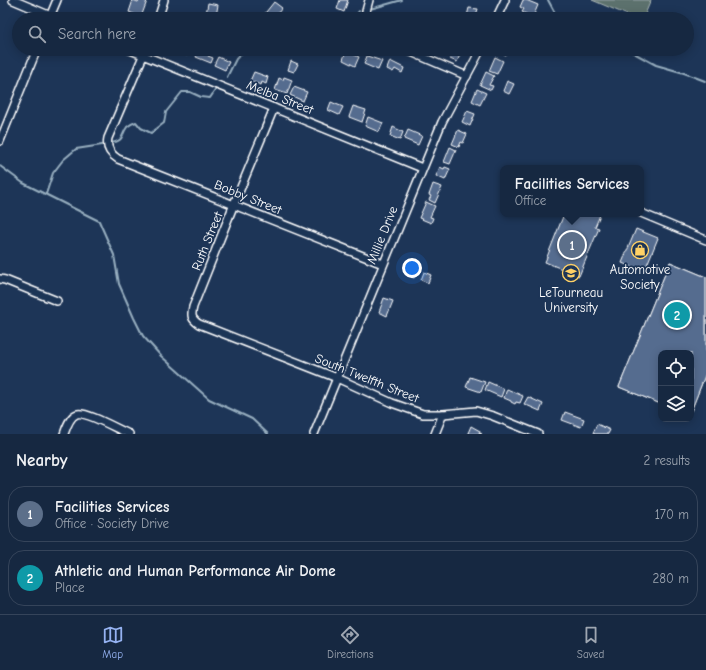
<!DOCTYPE html>
<html lang="en">
<head>
<meta charset="utf-8">
<style>
	:root { --surface:#162841; --page:#23344c; --text:#f1f3f6; --muted:#9ea6b1; --line:#35445a; --accent:#95b2f1 }
	body { margin:0; font-family:"Comic Neue",sans-serif; background:var(--page); color:var(--text) }
	.controls { position:absolute; right:12px; bottom:12px; display:grid; overflow:hidden; border-radius:8px; box-shadow:0 2px 10px #0003 }
	.controls button { width:36px; height:36px; display:grid; place-items:center; padding:0; border:0; border-bottom:1px solid var(--line); background:var(--surface); color:var(--text); font:20px sans-serif }
	.you { position:absolute; left:412px; top:268px; width:14px; height:14px; margin:-10px; border:3px solid #fff; border-radius:50%; background:#1a73e8; box-shadow:0 0 0 6px #1a73e833 }
	.badge { display:grid; place-items:center; width:26px; height:26px; border-radius:50%; background:var(--accent); color:#fff; font-size:13px; font-weight:700 }
	.pin { position:absolute; translate:-50% -50%; border:2px solid #fff; box-shadow:0 1px 4px #0006 }
	.popup { position:absolute; left:500px; top:165px; width:144px; height:52px; box-sizing:border-box; display:grid; place-content:center; border-radius:8px; background:var(--surface); filter:drop-shadow(0 1px 3px #0005); font-size:13px; white-space:nowrap; color:var(--muted) }
	.popup b { font-size:15px; color:var(--text) }
	.popup::after { content:''; position:absolute; left:50%; top:100%; margin-left:-8px; border:8px solid transparent; border-top-color:var(--surface) }
	.list { margin:0; padding:0; list-style:none }
	h2 { display:flex; justify-content:space-between; align-items:center; height:52px; margin:0; padding:0 16px; font-size:17px }
	h2 small { font-size:13px; font-weight:400; color:var(--muted) }
	.list li { display:grid; grid-template-columns:26px 1fr auto; gap:12px; align-items:center; box-sizing:border-box; height:56px; margin:0 8px 8px; padding:0 8px; border:1px solid var(--line); border-radius:16px }
	.list b { display:block; font-size:15px; white-space:nowrap }
	.list p { margin:0; font-size:13px; white-space:nowrap; color:var(--muted) }
	.list em { font-size:13px; font-style:normal; color:var(--muted) }
	.icon { flex:none; width:22px; height:22px; fill:none; stroke:currentColor; stroke-width:2; stroke-linecap:round; stroke-linejoin:round }
	.map { position:relative; flex:none; width:706px; height:434px; overflow:hidden }
	.search { position:absolute; background:var(--surface); box-shadow:0 2px 10px #0003; left:12px; right:12px; top:12px; height:44px; display:flex; align-items:center; gap:10px; box-sizing:border-box; padding:0 14px; border-radius:22px; color:var(--muted); font-size:15px }
	.sheet { height:180px; background:var(--surface) }
	nav { display:flex; justify-content:space-around; align-items:center; box-sizing:border-box; height:56px; border-top:1px solid var(--line); background:var(--surface); font-size:11px; color:var(--muted) }
	nav a { display:grid; justify-items:center; gap:2px }
	nav .on { color:var(--accent) }
	.map>svg:first-child { display:block }
</style>
</head>
<body>
<div class="map">
<svg width="706" height="434" viewBox="0 0 706 434">
	<rect width="100%" height="100%" fill="#1d3557"/>
	<filter id="ink" filterUnits="userSpaceOnUse"><feTurbulence type="fractalNoise" baseFrequency=".025" numOctaves="2"/><feDisplacementMap in="SourceGraphic" scale="8" xChannelSelector="R" yChannelSelector="G"/><feConvolveMatrix kernelMatrix="1 2 1 2 8 2 1 2 1" color-interpolation-filters="sRGB"/></filter>
	<g filter="url(#ink)">
		<polygon fill="#5b716d" stroke="#adb8b6" points="592,0 651,0 643,19 637,19"/>
		<g fill="none" stroke-linecap="round" stroke-linejoin="round">
			<g stroke="#98afc0" stroke-width="2">
				<polyline points="548,0 555,13 561,19"/>
				<polyline points="370,9 402,0"/>
				<polyline points="354,19 359,11"/>
				<polyline points="632,52 656,65 684,73 705,81"/>
				<polyline points="227,77 236,59 242,53 258,52 263,49"/>
				<path d="M 111,143 C 125,140 120,137 127,127 C 129,125 133,123 136,122 L 141,128 L 151,133 L 164,123 L 166,112 L 182,92 L 190,92 L 201,97 L 210,98 L 216,89"/>
				<polyline points="0,166 23,183 99,221 114,255 119,284 134,318 143,336 161,356 209,399 252,419 268,434"/>
				<polyline points="46,194 53,173 63,160 76,149 102,145"/>
			</g>
		</g>
		<g fill="#556c8f" stroke="#fff">
			<polygon points="133,0 138,2 139,0 147,1 141,17 129,12"/>
			<polygon points="340,0 348,0 344,12 337,9"/>
			<polygon points="523,0 526,0 538,5 533,17 522,12 524,9 520,7"/>
			<polygon points="274,2 282,8 273,19 264,19 262,17"/>
			<polygon points="208,3 218,5 216,16 206,14"/>
			<polygon points="469,8 478,9 475,18 467,16"/>
			<polygon points="178,49 190,49 187,56 177,51"/>
			<polygon points="199,49 211,49 208,56 213,58 211,63 196,57"/>
			<polygon points="447,49 459,49 462,50 457,62 450,59 451,56 445,53"/>
			<polygon points="499,49 509,49 506,55 498,52"/>
			<polygon points="346,51 359,57 355,66 343,60"/>
			<polygon points="367,56 382,61 378,70 364,64"/>
			<polygon points="218,57 229,62 225,70 214,65"/>
			<polygon points="495,57 503,61 497,74 489,71"/>
			<polygon points="291,61 298,64 294,72 288,70"/>
			<polygon points="390,61 404,68 402,73 395,69 393,72 387,69"/>
			<polygon points="254,72 268,77 266,84 262,82 261,85 250,81"/>
			<polygon points="486,72 494,76 489,85 493,86 491,90 480,85"/>
			<polygon points="284,77 292,80 287,94 275,90 279,78 283,80"/>
			<polygon points="507,81 514,84 509,94 503,91"/>
			<polygon points="294,87 307,92 303,101 290,95"/>
			<polygon points="477,89 486,93 480,105 472,101"/>
			<polygon points="331,102 343,107 339,115 328,110"/>
			<polygon points="353,106 366,110 362,122 349,117"/>
			<polygon points="467,111 475,114 470,126 462,122"/>
			<polygon points="368,117 383,123 379,132 365,126"/>
			<polygon points="393,127 403,132 400,140 390,136"/>
			<polygon points="408,130 422,136 418,145 404,139"/>
			<polygon points="458,130 467,134 463,143 461,142 459,147 452,144"/>
			<polygon points="450,147 456,150 450,164 444,162"/>
			<polygon points="440,167 444,169 445,167 450,169 445,180 436,176"/>
			<polygon points="433,184 442,187 435,203 429,200 431,196 429,195"/>
			<polygon points="426,202 435,206 430,217 433,218 431,223 419,218"/>
			<polygon points="564,214 596,214 600,215 595,227 599,228 579,276 545,262"/>
			<polygon points="636,229 658,238 644,272 622,263"/>
			<polygon points="670,262 706,277 706,373 691,411 691,353 661,353 661,404 619,387"/>
			<polygon points="670,262 706,277 706,373 691,411 691,353 661,353 661,404 619,387"/>
			<polygon points="410,269 417,273 414,278 407,275"/>
			<polygon points="424,272 431,275 428,283 421,280"/>
			<polygon points="384,298 393,301 387,316 379,312"/>
			<polygon points="470,377 485,382 481,392 466,387"/>
			<polygon points="488,382 504,389 501,397 485,390"/>
			<polygon points="507,389 523,396 520,403 516,402 515,404 511,402 511,401 504,398"/>
			<polygon points="528,397 543,404 540,411 524,404"/>
			<polygon points="565,412 584,419 581,427 562,420"/>
			<polygon points="597,424 610,430 608,434 595,434 593,433"/>
			<polygon points="471,426 480,431 479,433 482,434 470,434 468,433"/>
		</g>
		<g fill="none" stroke-linecap="round" stroke-linejoin="round">
			<g stroke="#fff" stroke-width="10">
				<g id="minor">
					<polyline points="13,0 58,19"/>
					<polyline points="49,19 57,0"/>
					<polyline points="158,19 164,0"/>
					<polyline points="365,19 366,11 369,0"/>
					<polyline points="496,19 505,0"/>
					<polyline points="128,49 422,168"/>
					<path d="M 146,49 L 108,138 C 106,147 110,154 118,159 L 383,264"/>
					<polyline points="404,49 467,76"/>
					<path d="M 274,108 L 234,204 L 193,307 C 191,315 191,319 199,324 L 337,378 L 392,403 L 423,414 L 443,414 L 476,411 L 493,416 L 538,434"/>
					<polyline points="0,141 37,49"/>
					<polyline points="641,213 706,240"/>
					<polyline points="0,279 5,280 57,301"/>
					<path d="M 64,434 C 66,428 70,416 77,414 C 86,411 119,430 129,434"/>
					<polyline points="314,434 442,122 481,49"/>
					<polyline points="435,434 443,414"/>
				</g>
			</g>
			<use href="#minor" stroke="#1d3557" stroke-width="7"/>
		</g>
	</g>
	<defs>
		<g id="shop-ring" transform="scale(0.9)"><circle r="9.5" fill="#1d3557" stroke="#ffd166" stroke-width="1.5"/><path d="M-5-2.5h2.3a2.7 3.5 0 0 1 5.4 0H5L5.5 6h-11ZM-1.5-2.5h3a1.5 2.3 0 0 0-3 0Z" fill="#ffd166"/></g>
		<g id="university-ring" transform="scale(0.9)"><circle r="9.5" fill="#1d3557" stroke="#ffd166" stroke-width="1.5"/><path d="M0-5L7-2L0 1L-7-2ZM-4 1L0 2.5L4 1V4Q0 6-4 4Z" fill="#ffd166"/></g>
	</defs>
	<g fill-rule="evenodd">
		<use href="#shop-ring" x="640" y="250"/>
		<use href="#university-ring" x="571" y="273"/>
	</g>
	<g text-anchor="middle" dominant-baseline="central" stroke-width="3.5" stroke-linejoin="round" paint-order="stroke">
		<g font-size="13" fill="#fff" stroke="#1d3557">
			<text transform="translate(280 97) rotate(22)">Melba Street</text>
			<text transform="translate(248 197) rotate(22)">Bobby Street</text>
			<text transform="translate(382 235) rotate(-68)">Millie Drive</text>
			<text transform="translate(207 241) rotate(-68)">Ruth Street</text>
			<text transform="translate(367 378) rotate(22)">South Twelfth Street</text>
		</g>
		<g font-size="13" fill="#fff" stroke="#1d3557">
			<text x="640" y="269">Automotive<tspan x="640" dy="15">Society</tspan></text>
			<text x="571" y="292">LeTourneau<tspan x="571" dy="15">University</tspan></text>
		</g>
	</g>
</svg>
<div class="controls">
<button><svg class="icon" aria-label="locate" viewBox="0 0 24 24"><circle cx="12" cy="12" r="6"/><path d="M12 2v4M12 18v4M2 12h4M18 12h4"/></svg></button>
<button><svg class="icon" aria-label="layers" viewBox="0 0 24 24"><path d="M12 4l9 5-9 5-9-5zM3 14l9 5 9-5"/></svg></button>
</div>
<div class="you"></div>
<div class="pin badge" style="left:572px;top:245px;background:#5c6f8a">1</div>
<div class="popup"><b>Facilities Services</b>Office</div>
<div class="pin badge" style="left:677px;top:315px;background:#0f9aa8">2</div>
<div class="search"><svg class="icon" aria-label="search" viewBox="0 0 24 24"><circle cx="10" cy="10" r="6"/><path d="M15 15l6 6"/></svg>Search here</div>
</div>
<section class="sheet">
<h2>Nearby<small>2 results</small></h2>
<ul class="list">
<li><span class="badge" style="background:#5c6f8a">1</span><div><b>Facilities Services</b><p>Office · Society Drive</p></div><em>170 m</em></li>
<li><span class="badge" style="background:#0f9aa8">2</span><div><b>Athletic and Human Performance Air Dome</b><p>Place</p></div><em>280 m</em></li>
</ul>
</section>
<nav>
<a class="on"><svg class="icon" aria-label="map" viewBox="0 0 24 24"><path d="M3 6l6-2 6 2 6-2v14l-6 2-6-2-6 2zM9 4v14M15 6v14"/></svg>Map</a>
<a><svg class="icon" aria-label="directions" viewBox="0 0 24 24"><path d="M12 3l9 9-9 9-9-9zM9 14v-3h6M13 9l2 2-2 2"/></svg>Directions</a>
<a><svg class="icon" aria-label="saved" viewBox="0 0 24 24"><path d="M7 4h10v16l-5-4-5 4z"/></svg>Saved</a>
</nav>
</body>
</html>
